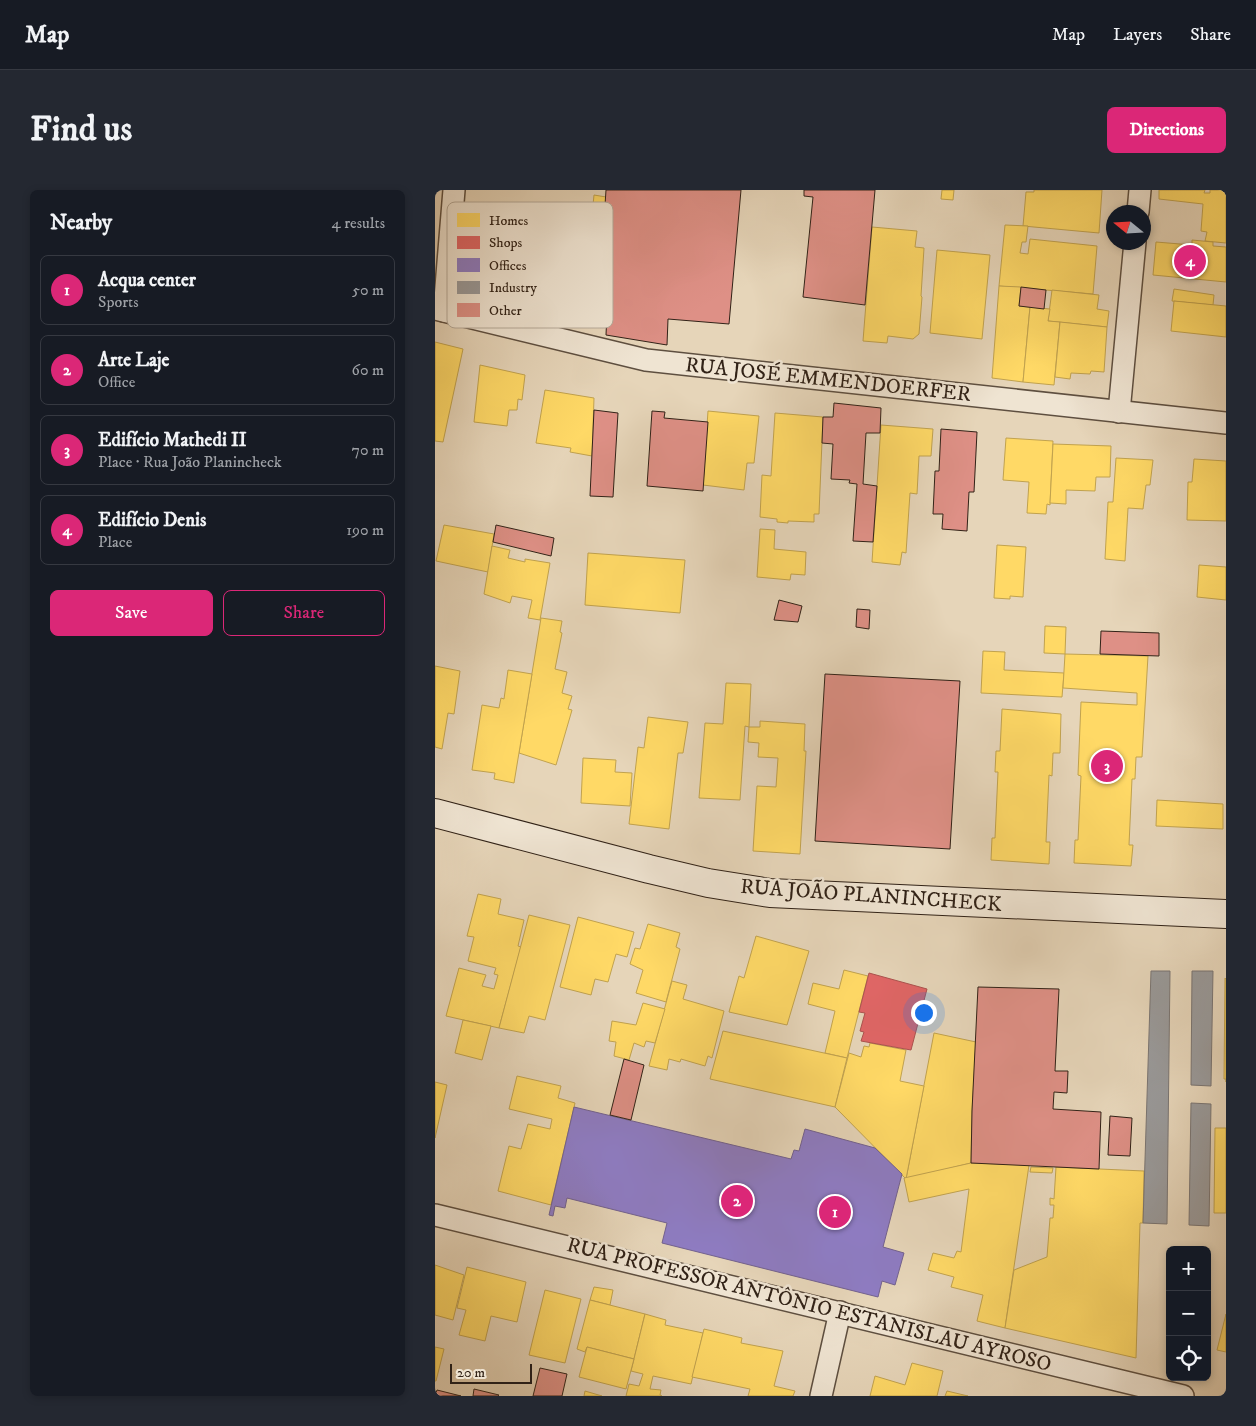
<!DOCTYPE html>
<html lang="en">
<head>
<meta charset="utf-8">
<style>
	:root { --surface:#171b24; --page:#242831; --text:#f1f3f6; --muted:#9ea1a6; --line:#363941; --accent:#db2777 }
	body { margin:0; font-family:"IM FELL DW Pica",serif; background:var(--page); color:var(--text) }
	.controls { position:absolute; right:15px; bottom:15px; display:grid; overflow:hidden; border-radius:8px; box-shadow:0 2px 8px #0003 }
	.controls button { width:45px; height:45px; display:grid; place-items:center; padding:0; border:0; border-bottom:1px solid var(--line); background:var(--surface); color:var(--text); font:25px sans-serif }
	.compass { position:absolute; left:671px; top:15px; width:45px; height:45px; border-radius:50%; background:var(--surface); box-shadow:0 2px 8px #0003; rotate:288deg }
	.scale { position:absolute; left:15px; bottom:12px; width:82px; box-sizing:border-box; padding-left:5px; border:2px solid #312217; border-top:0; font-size:14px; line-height:18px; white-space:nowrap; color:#312217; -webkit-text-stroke:4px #efe4d2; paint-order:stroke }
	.you { position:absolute; left:488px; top:822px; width:18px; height:18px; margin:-12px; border:4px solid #fff; border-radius:50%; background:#1a73e8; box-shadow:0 0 0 8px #1a73e833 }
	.badge { display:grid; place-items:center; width:32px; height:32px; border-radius:50%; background:var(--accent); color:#fff; font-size:16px; font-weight:700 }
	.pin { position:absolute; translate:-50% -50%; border:2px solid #fff; box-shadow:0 1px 5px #0006 }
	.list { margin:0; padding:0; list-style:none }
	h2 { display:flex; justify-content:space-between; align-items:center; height:65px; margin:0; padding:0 20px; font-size:21px }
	h2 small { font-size:16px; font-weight:400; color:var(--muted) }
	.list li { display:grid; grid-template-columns:32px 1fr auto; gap:15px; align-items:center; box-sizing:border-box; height:70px; margin:0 10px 10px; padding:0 10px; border:1px solid var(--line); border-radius:8px }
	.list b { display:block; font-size:19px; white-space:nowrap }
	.list p { margin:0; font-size:16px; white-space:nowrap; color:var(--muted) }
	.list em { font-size:16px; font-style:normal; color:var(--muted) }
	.actions { display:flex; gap:10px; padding:15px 20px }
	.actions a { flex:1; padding:11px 0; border:1px solid var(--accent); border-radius:8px; text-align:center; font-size:18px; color:var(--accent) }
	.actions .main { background:var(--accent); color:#fff }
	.icon { flex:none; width:28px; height:28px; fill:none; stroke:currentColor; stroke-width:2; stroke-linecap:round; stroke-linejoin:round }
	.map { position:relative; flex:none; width:791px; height:1206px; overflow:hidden; border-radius:8px }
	header { display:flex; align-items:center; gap:30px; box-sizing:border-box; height:70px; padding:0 25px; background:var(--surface); border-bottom:1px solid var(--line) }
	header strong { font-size:24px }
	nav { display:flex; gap:28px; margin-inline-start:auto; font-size:18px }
	.intro { display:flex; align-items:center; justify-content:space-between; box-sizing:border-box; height:120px; padding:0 30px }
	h1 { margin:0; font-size:35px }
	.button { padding:12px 22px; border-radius:8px; background:var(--accent); color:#fff; font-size:18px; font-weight:700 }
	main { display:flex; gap:30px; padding:0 30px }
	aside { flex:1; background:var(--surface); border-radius:8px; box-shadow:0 2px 8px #0003 }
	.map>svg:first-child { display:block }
</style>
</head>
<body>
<header>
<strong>Map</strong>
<nav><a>Map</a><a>Layers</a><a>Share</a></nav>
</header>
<div class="intro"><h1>Find us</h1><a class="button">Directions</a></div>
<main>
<aside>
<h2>Nearby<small>4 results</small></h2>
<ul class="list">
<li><span class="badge">1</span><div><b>Acqua center</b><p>Sports</p></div><em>50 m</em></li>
<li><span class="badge">2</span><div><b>Arte Laje</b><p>Office</p></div><em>60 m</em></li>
<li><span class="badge">3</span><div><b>Edifício Mathedi II</b><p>Place · Rua João Planincheck</p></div><em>70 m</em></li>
<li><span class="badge">4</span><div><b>Edifício Denis</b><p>Place</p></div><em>190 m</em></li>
</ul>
<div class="actions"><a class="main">Save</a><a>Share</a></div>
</aside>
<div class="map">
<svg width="791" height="1206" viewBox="0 0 791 1206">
	<rect width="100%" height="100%" fill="#e6d5b9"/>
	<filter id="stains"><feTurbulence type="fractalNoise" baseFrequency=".004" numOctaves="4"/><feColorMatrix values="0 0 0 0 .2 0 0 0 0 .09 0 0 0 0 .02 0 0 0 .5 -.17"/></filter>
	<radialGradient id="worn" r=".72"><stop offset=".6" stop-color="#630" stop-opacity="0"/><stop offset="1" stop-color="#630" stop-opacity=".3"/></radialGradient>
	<g fill="#ffd966" stroke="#c1a24e">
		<polygon points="507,0 519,0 518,10 506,9"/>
		<polygon points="599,0 667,0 664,43 588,36 591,2 599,2"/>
		<polygon points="724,0 770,0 769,3 775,3 775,0 791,0 791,53 770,51 772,42 766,41 768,14 724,9"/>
		<polygon points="159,5 171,7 169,28 157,25"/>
		<polygon points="570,35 593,36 591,52 587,52 585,63 593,64 595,49 662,56 658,104 564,96"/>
		<polygon points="437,37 482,41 480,57 489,58 486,106 487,107 484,144 478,149 453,146 452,153 428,151"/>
		<polygon points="757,50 778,52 778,56 791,57 791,92 718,85 721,52 757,55"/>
		<polygon points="502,60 555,65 547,149 495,143"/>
		<polygon points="564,96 586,97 584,116 595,117 588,192 557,188"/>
		<polygon points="739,99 779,105 778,115 737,111"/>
		<polygon points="617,100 664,105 662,119 674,121 672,137 613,131"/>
		<polygon points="739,111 791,116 791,147 736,141"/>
		<polygon points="595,117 615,119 613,131 625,132 619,195 588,192"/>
		<polygon points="625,132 672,137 669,182 656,181 655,184 636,183 635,189 620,187"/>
		<polygon points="0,152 28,159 8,252 0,251"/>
		<polygon points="45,175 90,185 87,210 83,209 82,220 74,220 72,236 39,232"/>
		<polygon points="110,200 159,208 157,266 135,262 136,258 101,253"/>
		<polygon points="273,221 324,226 319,273 312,273 309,300 268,295"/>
		<polygon points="340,223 388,227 384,324 379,324 379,332 353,331 353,333 342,332 342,329 325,327 327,285 336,286"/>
		<polygon points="446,235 498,239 496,266 484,266 482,304 475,303 471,363 467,362 465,375 437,372"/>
		<polygon points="571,248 618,251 615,315 612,314 611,324 592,323 594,292 568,290"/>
		<polygon points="618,254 676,256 675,287 661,287 660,301 631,300 631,314 615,313"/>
		<polygon points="681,268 718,270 715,295 711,295 708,319 693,318 690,371 670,369 673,312 678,312"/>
		<polygon points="759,269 791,271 791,331 752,330 753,292 757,292"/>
		<polygon points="9,335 59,344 53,382 1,371"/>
		<polygon points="325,339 340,340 339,359 371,362 370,385 356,384 355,390 322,387"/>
		<polygon points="562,355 591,357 588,407 575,406 575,409 559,408"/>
		<polygon points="57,356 75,360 73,368 90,372 90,369 115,373 105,430 93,428 97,410 77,406 75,413 49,404"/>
		<polygon points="153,363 250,370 245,423 150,415"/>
		<polygon points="764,375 791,377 791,410 762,407"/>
		<polygon points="106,428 127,431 125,442 127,443 120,479 132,482 127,503 137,506 133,519 137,520 121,575 84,563"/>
		<polygon points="610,436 631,437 630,464 609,463"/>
		<polygon points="548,461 570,462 569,480 629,483 627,507 546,503"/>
		<polygon points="630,464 713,466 707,567 701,567 700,589 697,589 694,655 698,655 696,676 639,673 640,650 643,650 646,586 643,585 646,512 702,515 702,503 628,498"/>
		<polygon points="0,476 25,481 19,524 13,523 7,559 0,557"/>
		<polygon points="73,480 97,484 79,593 59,589 60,583 37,580 47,515 64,518 66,508 69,509"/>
		<polygon points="291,493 316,494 314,537 310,536 305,610 264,608 270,533 288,534"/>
		<polygon points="567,519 626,524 625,563 618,563 617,586 614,585 611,652 615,652 614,674 556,670 557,648 560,648 563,582 560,582 561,561 565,561"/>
		<polygon points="213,527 253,532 248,563 243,563 234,639 194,634 203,557 209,558"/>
		<polygon points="325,531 370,534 369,561 371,561 365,664 318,661 322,596 341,597 343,568 323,567 324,553 313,552 314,537 325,537"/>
		<polygon points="148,568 181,570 180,582 197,583 195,616 146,613"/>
		<polygon points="722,610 788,614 788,639 721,636"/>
		<polygon points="43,704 66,709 63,724 89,730 83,756 86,757 64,838 11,826 24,778 51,785 47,796 59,799 63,785 59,784 61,778 33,771 39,747 32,746"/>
		<polygon points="94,725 135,735 110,830 94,826 89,843 64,838"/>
		<polygon points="143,727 199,742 192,767 181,764 173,792 160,789 156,805 125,797"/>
		<polygon points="213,734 245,743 241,757 245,759 231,812 201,803 208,780 195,774 200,758 205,759"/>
		<polygon points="321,746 374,761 352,835 294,822 304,786 309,788"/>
		<polygon points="409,780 433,786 412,868 390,863 400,821 373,814 378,793 404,799"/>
		<polygon points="790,788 791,789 791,892 791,889 789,889"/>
		<polygon points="237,791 252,795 248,809 289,821 277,868 273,866 270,876 246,869 245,872 234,869 232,880 214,876"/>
		<polygon points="208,813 230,819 220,853 211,851 209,857 199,853 194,870 179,866 181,852 174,851 177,831 201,835"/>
		<polygon points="28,830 56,836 47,870 20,863"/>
		<polygon points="288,841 412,868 400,917 275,889"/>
		<polygon points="499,843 541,852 537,921 536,973 471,989"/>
		<polygon points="435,853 471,860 465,891 489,896 471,989 400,917 414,863 426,867 429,856 434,857"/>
		<polygon points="82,886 126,896 123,908 140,913 116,1015 63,1001 74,956 86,959 93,934 115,939 117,929 74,919"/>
		<polygon points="0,892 12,895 0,948"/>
		<polygon points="780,938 791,938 791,1023 779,1023"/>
		<polygon points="536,973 594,975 570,1138 542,1131 548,1105 516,1097 519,1087 493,1080 498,1063 519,1068 522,1061 526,1062 534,999 474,1012 469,988"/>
		<polygon points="596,977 618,978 617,983 595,982"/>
		<polygon points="621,977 709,981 708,1033 705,1033 701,1168 570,1138 579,1080 612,1067 615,1028 618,1028 619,1015 615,1015 615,1008 619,1009"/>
		<polygon points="0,1075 29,1085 18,1130 0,1125"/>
		<polygon points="32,1077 91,1092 82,1132 56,1126 50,1151 24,1145 31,1120 22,1118"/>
		<polygon points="159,1097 178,1100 175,1115 155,1110"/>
		<polygon points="110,1100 146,1109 130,1173 94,1165"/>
		<polygon points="155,1110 210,1124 199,1169 152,1157 150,1162 142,1159"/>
		<polygon points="210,1124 231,1130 230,1135 268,1143 256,1194 218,1186 215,1199 226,1200 225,1205 227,1206 191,1206 194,1194 204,1196 208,1184 196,1181"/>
		<polygon points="791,1124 791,1162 782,1160"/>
		<polygon points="269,1139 307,1148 306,1153 348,1161 339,1196 360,1201 358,1206 313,1206 315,1199 257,1187"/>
		<polygon points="0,1157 9,1159 1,1191 0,1191"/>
		<polygon points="152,1157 199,1169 191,1199 144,1187"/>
		<polygon points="477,1173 508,1181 502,1206 435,1206 440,1186 470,1195"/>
		<polygon points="150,1201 167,1206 149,1206"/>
		<polygon points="512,1201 533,1206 510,1206"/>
	</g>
	<polygon fill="#e06666" stroke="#ac524e" points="434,783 492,799 476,860 426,851 429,842 425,841 430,823 424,822"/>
	<polygon fill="#8e7cc3" stroke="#72618f" points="139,917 356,969 359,960 364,961 370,939 440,958 467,984 448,1057 469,1063 460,1095 447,1091 443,1107 227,1053 232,1033 132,1008 130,1018 120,1016 118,1026 114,1025"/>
	<g fill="#999" stroke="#7a7572">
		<polygon points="716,781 735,781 732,1034 708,1033"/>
		<polygon points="757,781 778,781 776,896 756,895"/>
		<polygon points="756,913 776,914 774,1036 754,1035"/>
	</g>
	<g fill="#de9086" stroke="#312217">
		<polygon points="171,0 306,0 294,134 233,129 232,155 171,145 172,122 163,121"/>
		<polygon points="369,0 440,0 430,115 368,107 378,7 369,6"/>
		<polygon points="586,97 611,100 609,119 584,116"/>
		<polygon points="399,213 446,218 445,243 431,243 428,294 442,296 438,352 418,351 422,294 414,293 415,290 396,289 398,254 387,253 388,227 398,227"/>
		<polygon points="159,220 183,223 178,307 155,306"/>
		<polygon points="217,221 230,222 229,228 273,232 268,301 212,296"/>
		<polygon points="506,239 542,242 539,302 534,302 532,341 507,339 508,324 498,324 500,281 504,281"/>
		<polygon points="61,335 119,348 116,366 58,352"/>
		<polygon points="344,410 367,416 363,432 339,430"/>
		<polygon points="422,419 435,420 434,439 421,437"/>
		<polygon points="666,441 724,443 724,466 665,464"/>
		<polygon points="390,484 525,491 515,659 380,651"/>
		<polygon points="543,797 624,799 620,881 633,881 632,903 619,902 618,919 666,922 664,979 536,973 537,921"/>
		<polygon points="189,869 209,875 196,930 175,925"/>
		<polygon points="675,926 697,928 695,966 673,965"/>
		<polygon points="105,1178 132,1184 127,1206 98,1206"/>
		<polygon points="39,1199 64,1205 63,1206 38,1206"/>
		<polygon points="2,1200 26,1206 0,1206"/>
	</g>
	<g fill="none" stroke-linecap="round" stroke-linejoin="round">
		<g stroke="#5e4f40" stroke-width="24">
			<g id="minor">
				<polyline points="703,22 705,0"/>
				<polyline points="0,119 211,170 791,233"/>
				<polyline points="9,121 19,0"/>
				<polyline points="684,222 700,52"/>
				<polyline points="0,1025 748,1206"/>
				<polyline points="386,1206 405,1122"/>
			</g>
		</g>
		<g stroke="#312217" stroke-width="30">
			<polyline id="secondary" points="0,623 214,679 273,693 335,703 791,724"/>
		</g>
		<use href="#minor" stroke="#efe4d2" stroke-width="21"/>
		<use href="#secondary" stroke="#efe4d2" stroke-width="28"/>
	</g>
	<g text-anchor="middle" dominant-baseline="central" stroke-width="5" stroke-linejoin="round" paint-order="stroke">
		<g font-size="21" fill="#312217" stroke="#efe4d2">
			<text transform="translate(393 190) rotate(6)">RUA JOSÉ EMMENDOERFER</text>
			<text transform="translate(436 706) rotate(4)">RUA JOÃO PLANINCHECK</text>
			<text transform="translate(374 1115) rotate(14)">RUA PROFESSOR ANTÔNIO ESTANISLAU AYROSO</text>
		</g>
	</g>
	<rect x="12" y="12" width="166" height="126" rx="8" fill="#efe4d2" stroke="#b6aa9a" stroke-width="1"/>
	<rect x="22" y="23" width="23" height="14" fill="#ffd966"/>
	<rect x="22" y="46" width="23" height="13" fill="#e06666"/>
	<rect x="22" y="68" width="23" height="14" fill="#8e7cc3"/>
	<rect x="22" y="91" width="23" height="13" fill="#999"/>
	<rect x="22" y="113" width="23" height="14" fill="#de9086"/>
	<g font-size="14" fill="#312217">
		<text x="54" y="35">Homes</text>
		<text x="54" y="57">Shops</text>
		<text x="54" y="80">Offices</text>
		<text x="54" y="102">Industry</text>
		<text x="54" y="125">Other</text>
	</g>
	<rect width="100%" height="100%" filter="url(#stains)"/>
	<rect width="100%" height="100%" fill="url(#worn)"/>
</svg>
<div class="controls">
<button>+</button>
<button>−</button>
<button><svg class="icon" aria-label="locate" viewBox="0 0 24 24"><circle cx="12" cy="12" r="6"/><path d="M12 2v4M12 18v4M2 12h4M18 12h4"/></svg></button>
</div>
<svg class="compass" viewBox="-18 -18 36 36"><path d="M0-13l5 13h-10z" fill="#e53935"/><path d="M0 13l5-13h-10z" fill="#9ea1a6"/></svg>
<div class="scale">20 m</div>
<div class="you"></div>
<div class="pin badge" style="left:400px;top:1022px">1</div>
<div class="pin badge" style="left:302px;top:1011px">2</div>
<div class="pin badge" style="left:672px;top:576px">3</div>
<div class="pin badge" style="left:755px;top:71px">4</div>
</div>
</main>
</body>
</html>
